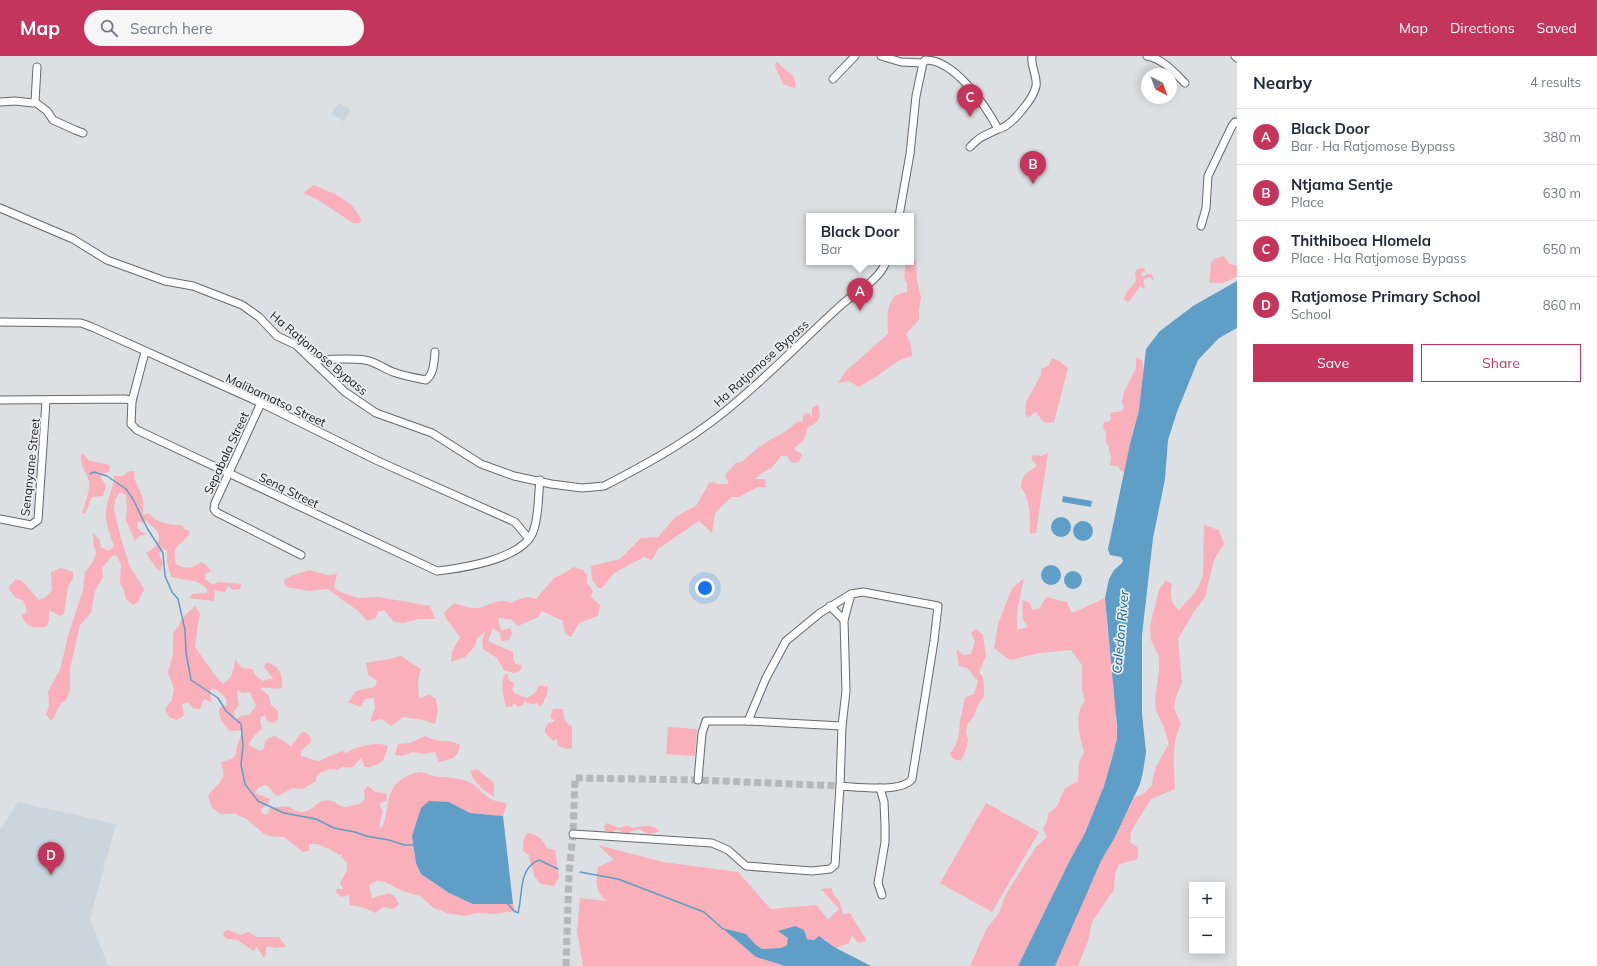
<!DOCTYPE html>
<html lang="en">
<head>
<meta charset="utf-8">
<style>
	:root { --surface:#fff; --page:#f6f6f7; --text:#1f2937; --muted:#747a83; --line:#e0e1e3; --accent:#c4355b }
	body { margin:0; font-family:Mulish,sans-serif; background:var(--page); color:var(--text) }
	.controls { position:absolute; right:12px; bottom:12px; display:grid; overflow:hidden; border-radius:0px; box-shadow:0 2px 10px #0003 }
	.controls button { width:36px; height:36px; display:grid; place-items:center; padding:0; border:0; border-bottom:1px solid var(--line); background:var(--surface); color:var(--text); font:20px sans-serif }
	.compass { position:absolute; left:1141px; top:12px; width:36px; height:36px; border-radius:50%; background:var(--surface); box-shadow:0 2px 10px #0003; rotate:139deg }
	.you { position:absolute; left:705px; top:532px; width:14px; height:14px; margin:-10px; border:3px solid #fff; border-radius:50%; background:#1a73e8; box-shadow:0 0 0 6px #1a73e833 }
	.badge { display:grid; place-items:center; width:26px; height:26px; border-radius:50%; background:var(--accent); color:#fff; font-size:13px; font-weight:700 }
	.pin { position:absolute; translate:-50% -33px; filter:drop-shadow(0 1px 2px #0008) }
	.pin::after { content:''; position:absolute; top:21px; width:14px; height:12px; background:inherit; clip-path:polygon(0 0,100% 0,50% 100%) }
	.popup { position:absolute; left:806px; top:157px; width:108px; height:52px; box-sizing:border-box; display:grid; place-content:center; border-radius:0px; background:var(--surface); filter:drop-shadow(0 1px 3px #0005); font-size:13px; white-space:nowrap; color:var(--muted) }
	.popup b { font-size:15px; color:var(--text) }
	.popup::after { content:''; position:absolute; left:50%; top:100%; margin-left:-8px; border:8px solid transparent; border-top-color:var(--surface) }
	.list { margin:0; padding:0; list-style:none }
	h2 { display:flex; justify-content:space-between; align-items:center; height:52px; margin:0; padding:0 16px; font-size:17px }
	h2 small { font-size:13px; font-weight:400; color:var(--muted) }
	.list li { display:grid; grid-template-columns:26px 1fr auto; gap:12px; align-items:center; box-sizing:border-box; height:56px; padding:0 16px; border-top:1px solid var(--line) }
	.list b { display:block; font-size:15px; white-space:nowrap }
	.list p { margin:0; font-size:13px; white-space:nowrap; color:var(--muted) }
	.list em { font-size:13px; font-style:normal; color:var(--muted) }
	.actions { display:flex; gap:8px; padding:12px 16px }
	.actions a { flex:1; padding:9px 0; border:1px solid var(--accent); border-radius:0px; text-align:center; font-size:14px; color:var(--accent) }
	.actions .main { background:var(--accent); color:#fff }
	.icon { flex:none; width:22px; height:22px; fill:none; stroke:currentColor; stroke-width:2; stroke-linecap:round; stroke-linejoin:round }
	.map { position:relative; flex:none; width:1237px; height:910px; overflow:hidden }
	header { display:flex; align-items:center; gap:24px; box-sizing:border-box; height:56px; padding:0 20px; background:var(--accent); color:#fff }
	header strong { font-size:19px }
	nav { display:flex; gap:22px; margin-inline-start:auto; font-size:14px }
	.search { width:280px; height:36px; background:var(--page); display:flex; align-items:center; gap:10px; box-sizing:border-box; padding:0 14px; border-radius:22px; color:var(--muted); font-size:15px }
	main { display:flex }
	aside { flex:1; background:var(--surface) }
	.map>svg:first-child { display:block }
</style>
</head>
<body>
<header>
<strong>Map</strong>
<div class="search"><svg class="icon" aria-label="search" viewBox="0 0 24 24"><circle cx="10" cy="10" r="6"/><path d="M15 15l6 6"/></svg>Search here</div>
<nav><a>Map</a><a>Directions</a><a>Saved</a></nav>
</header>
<main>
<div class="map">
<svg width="1237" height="910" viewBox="0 0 1237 910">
	<rect width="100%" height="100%" fill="#dce0e3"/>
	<g fill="#cad5dd">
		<polygon points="339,47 351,54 344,65 331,58"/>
		<polygon points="18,746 116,768 90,863 108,910 0,910 0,774"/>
	</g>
	<g fill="#f9b0ba" fill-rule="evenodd">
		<path d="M 777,6 L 794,21 L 796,31 L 794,32 L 783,28 C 781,21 776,15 775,8 Z"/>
		<polygon points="314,129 337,139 351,148 362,164 359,167 353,167 318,144 305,138 304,136"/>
		<path d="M 912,198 L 912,201 L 916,205 L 917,225 L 921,241 L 919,254 L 919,264 L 906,278 L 911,289 L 912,300 L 898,305 L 876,321 L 859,331 L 849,325 L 838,327 L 846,315 L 888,278 C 888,263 885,250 896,239 L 907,236 L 907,227 L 904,222 L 906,207 L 904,206 L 911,206 L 911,199 Z"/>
		<path d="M 1224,200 L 1230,208 L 1237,210 L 1237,220 C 1227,226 1221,229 1209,226 L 1211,207 L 1214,203 Z"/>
		<path d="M 1142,212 L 1145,213 L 1145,215 L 1141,217 L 1142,221 L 1147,218 L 1151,218 L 1154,223 L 1152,224 L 1150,221 L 1144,223 L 1143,228 L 1145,230 L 1144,233 L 1140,230 C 1136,235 1132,243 1128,246 L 1124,243 L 1126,237 L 1136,225 L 1135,217 L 1137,213 Z"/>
		<path d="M 1136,301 L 1142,304 C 1148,332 1136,361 1130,388 C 1128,397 1127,406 1125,416 L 1120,414 L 1118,410 L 1110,409 L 1111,401 L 1109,394 L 1109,390 L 1106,387 L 1106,377 L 1103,372 L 1104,366 L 1108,366 L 1111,363 L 1110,357 L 1122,355 L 1124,351 L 1122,346 L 1124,336 L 1136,312 Z"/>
		<path d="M 1052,302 L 1059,305 L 1068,312 L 1054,366 C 1044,369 1041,363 1036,356 L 1029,361 L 1025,359 L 1026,346 L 1041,319 L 1041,313 L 1049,309 Z"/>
		<path d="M 818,348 C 822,362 820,365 807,372 C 806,382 803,386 795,391 L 795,394 L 802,398 L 799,406 L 792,407 L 787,400 L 781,400 L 771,413 L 766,414 L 755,423 L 765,423 L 766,431 L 758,431 L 739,441 L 731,441 L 715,457 L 712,477 L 699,465 L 658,493 L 652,504 L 644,501 L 614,517 L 602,532 L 598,532 L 592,523 L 591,510 L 620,503 L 641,482 L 658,481 L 675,461 L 696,450 L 709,427 L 714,426 L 717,428 L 729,428 L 725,419 L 736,407 L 742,406 L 759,391 L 773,382 L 783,377 L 798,365 L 802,366 L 804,358 L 808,357 L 812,361 L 812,352 Z"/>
		<path d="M 1048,397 L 1036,477 L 1030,478 C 1030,461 1031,445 1021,431 C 1023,416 1026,418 1037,410 L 1031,402 L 1033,399 L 1041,400 Z"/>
		<path d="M 84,398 L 89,405 L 107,408 L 110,410 L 109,416 L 101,418 L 101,422 L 106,429 L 103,440 L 92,441 L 85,458 L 82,457 C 85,448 90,435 89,426 C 87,415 80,412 81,399 Z"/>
		<path d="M 129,415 L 135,415 L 134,422 L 143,442 L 143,459 L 149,457 C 158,468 170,468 183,470 L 184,473 L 188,474 L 190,476 C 183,491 171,485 176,508 C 185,514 193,512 201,506 L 204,507 L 211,515 L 205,518 L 205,523 L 212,528 L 220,526 L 241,528 L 240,533 L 233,534 L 228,530 L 225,536 L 215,534 L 214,545 L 189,542 L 192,538 L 207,537 L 207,533 L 198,526 L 171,521 L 167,506 L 167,495 L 163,492 L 159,498 L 163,507 L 160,515 L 156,512 L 146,497 C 155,493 164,483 156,474 C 153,470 149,468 146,464 L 143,467 L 138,465 L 137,472 L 146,479 L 140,479 L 135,485 L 126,464 L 127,453 L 126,439 L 120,436 L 115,444 L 114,454 L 122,486 L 130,511 L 144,533 L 138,546 L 133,549 L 126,543 L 124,534 L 120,527 L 121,509 L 117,500 L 113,499 L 102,512 L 103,521 L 95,535 L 91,557 L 80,569 L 70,613 L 70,634 L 66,644 L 61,647 L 52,665 L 46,659 L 49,649 L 48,635 L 60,614 L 68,580 L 83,534 L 85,516 L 93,506 L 96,497 L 94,490 L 93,477 L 99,483 L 101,491 L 109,495 L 114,490 C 111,481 106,470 106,460 C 105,446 114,433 114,420 L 123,420 Z"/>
		<path d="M 1204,469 L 1219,474 L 1224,488 L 1214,504 L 1205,541 L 1193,557 L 1178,583 L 1182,626 L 1176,641 L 1174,652 L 1181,668 C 1171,686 1174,712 1175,733 L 1151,743 L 1131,775 L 1130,786 L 1138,792 L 1138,803 L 1119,808 L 1115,818 L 1114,834 L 1092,866 L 1088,885 L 1078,910 L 1055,910 L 1101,805 L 1115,781 L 1134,742 L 1143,738 L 1152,729 C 1153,713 1161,701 1169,688 L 1163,669 L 1156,655 L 1155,643 L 1159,615 L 1159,601 L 1151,584 L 1150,570 L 1159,534 L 1166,524 L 1172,528 C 1170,539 1170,546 1179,554 L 1197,534 L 1203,520 Z"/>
		<path d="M 573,511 L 583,514 L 587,519 L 587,527 L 593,535 L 591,541 L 600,549 L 598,560 L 579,567 L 571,581 L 565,578 L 563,565 L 542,555 L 538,561 L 518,570 L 511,563 L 498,562 L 501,575 L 510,572 L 512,577 L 509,584 L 501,585 L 500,577 L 493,572 L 488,585 L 513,596 L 513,603 L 516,608 L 522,609 L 520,615 L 514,617 L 504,614 L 497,602 L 483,593 L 482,584 L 486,575 L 477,582 L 475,590 L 465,601 L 451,606 L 452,596 L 460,581 L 447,564 L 444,557 L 454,547 C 460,549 466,551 473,552 C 488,553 496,540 512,547 C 520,542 526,539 536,543 L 554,522 L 564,517 Z"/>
		<path d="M 61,512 L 73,516 L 73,522 L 68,531 L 64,558 L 60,560 L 49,554 L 49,565 L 47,570 C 35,573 25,572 22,559 L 27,556 L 23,544 L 16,542 L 8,532 L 16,523 L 22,525 L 39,544 L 46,541 L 52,534 L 51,516 Z"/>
		<polygon points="309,514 327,519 337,518 334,532 343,537 358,542 379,541 430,550 435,563 418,563 403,567 394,566 384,554 378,556 375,563 367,565 358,555 328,533 309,535 286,531 284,524 291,520"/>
		<path d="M 1024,522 L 1017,555 L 1017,574 L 1028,571 L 1023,564 L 1022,544 L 1030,547 L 1032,554 L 1039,553 L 1046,541 L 1067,546 L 1072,557 L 1105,542 L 1107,568 L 1116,650 L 1117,683 L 1104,730 L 1085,777 L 1070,804 L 1018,910 L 970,910 L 987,872 L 999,857 L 1006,838 L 1036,791 L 1047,781 L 1043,772 L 1047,766 L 1048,758 L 1057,750 L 1065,732 L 1078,725 L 1079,706 L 1084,696 C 1080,681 1073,658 1085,645 L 1082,634 L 1082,609 L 1071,594 L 1040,597 L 1010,604 L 994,592 L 998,568 L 1012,532 Z"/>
		<path d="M 195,550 L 200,558 L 198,568 L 195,591 L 217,622 L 223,628 C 233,621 234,614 235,603 L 242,612 L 252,613 L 256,620 L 263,625 L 273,622 L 264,611 L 267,606 C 280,611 283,618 282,632 C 274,634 268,630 260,632 L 269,640 L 271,649 L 278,655 L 278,663 L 274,667 C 268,667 266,664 265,659 L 261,661 L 260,664 L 262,672 L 255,679 L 248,689 L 260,695 L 264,692 L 265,686 L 269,682 L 275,680 L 291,690 L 301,677 L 304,676 C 309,678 311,680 311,686 L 301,695 L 301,700 L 318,705 L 342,695 L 346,697 C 358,690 373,686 386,689 L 388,691 L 383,705 L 371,711 L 365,711 L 361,702 L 353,711 L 343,711 L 337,714 L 330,713 L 318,718 L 315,726 L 302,733 L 293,732 L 278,740 L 273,737 L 269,731 L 265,729 L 258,732 L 255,737 L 270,743 L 268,748 L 261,753 L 262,757 L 265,759 L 270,756 L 269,753 C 272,751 274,752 278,751 C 291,748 291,755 301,756 C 313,756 314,747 323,745 C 334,742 339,751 346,751 C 349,751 354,748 360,748 L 365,743 L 364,734 L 368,730 L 371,732 L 375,736 L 386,737 L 387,741 L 386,745 L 380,747 L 380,751 L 383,755 L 380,766 L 380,774 C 390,761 384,739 398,726 C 402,722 413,717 419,716 C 424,716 429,719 434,720 C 447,722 461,721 473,728 C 479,732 483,738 489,742 C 494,745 501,746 507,747 L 503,760 L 470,757 L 449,746 L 414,794 L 416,807 L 421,818 L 449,837 L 473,848 L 513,848 L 516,855 L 494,858 L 477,857 L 465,860 L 447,857 L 434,852 L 420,840 L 405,836 L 385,826 L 377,825 L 372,827 L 369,830 L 372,842 L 390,837 L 396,842 L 399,849 L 393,853 L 383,851 L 376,857 L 362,851 L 350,849 L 349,839 L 341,841 L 336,836 L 337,833 L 343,833 L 340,827 L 347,814 L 347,806 L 341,801 L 343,797 L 340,799 C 330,794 320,786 309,788 L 309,795 L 303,796 L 284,781 L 269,780 L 264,778 L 247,763 L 240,760 L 236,758 L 221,758 L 212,752 L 208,740 C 212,732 226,725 223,715 C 223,712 221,709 221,706 L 232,703 L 236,698 C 236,689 241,682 242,674 L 230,675 C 222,667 219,663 219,652 L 227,649 L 226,642 L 216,633 L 211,633 L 210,637 L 212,647 L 204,643 L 200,653 L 193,652 L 188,646 L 182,648 L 184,660 L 176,664 L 169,661 L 165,653 L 172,644 L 174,633 L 168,616 L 173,599 L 173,578 L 184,560 ZM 237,634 L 242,637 L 250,636 L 256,650 L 249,659 L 241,660 L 235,664 L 234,655 L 239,649 Z"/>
		<path d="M 976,573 L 983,579 L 986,600 L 979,616 L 983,621 L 984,631 L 984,641 L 979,647 L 974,660 L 968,667 L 966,675 L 968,684 L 966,694 L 961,705 L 953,703 L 950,697 C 959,688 959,676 960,664 C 962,656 964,649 965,641 L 974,638 L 978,625 L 967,612 L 959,610 L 956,593 L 963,599 L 971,598 L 975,586 L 971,577 Z"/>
		<path d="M 401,600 L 421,613 L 418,625 L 419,643 L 429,638 L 436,643 L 438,654 L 435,668 L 423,664 L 403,661 L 391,670 L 382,663 L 370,666 L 375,652 L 374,642 L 365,643 L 360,651 L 348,646 L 356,635 L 375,631 L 377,625 L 368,619 L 366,607 C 378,604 389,604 401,600 Z"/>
		<path d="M 505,618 L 508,618 L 508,623 L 515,628 L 512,632 L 514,637 L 527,642 L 536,636 L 538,630 L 548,630 L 547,639 L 544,644 L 544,647 L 539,651 L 537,647 L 533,648 L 526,647 L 525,644 L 523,649 L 517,651 L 515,647 L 512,650 L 506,651 C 503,640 500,628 505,618 Z"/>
		<path d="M 553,653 L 563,653 C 564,660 564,668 572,670 L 572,692 L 567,693 L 558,690 L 557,683 L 553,685 L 545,677 L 545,672 L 548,667 L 555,665 L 550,661 Z"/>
		<polygon points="668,671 697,673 695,700 666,698"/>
		<path d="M 425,680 C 439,688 448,682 460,689 C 458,703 451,703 439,706 L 435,696 L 424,698 L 413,696 L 402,700 L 395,699 L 398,688 L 410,687 Z"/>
		<path d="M 477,713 L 494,727 L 494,741 C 484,734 474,728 470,715 Z"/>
		<polygon points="986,747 1039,776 992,856 940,827"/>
		<path d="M 607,767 L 619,772 C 625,770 627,768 632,772 C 641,771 653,767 659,775 C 651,779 647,779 640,773 L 631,775 L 626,779 L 619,774 L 615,774 L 613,777 L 606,775 L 604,770 Z"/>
		<path d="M 527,777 C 537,778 542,782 547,792 L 555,794 L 559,821 L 554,830 L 541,828 L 534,820 C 534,812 529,807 529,799 L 523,795 L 523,786 Z"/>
		<path d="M 598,789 L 663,806 L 738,816 L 771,853 L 817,849 L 828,864 L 839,853 L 821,833 L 832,832 L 833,838 L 840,846 L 843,858 L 850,857 L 867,885 L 858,887 L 852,879 L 849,887 L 836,892 L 825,883 C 808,885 794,880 779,875 L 788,882 L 788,888 L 782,892 L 762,893 L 756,889 L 745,878 L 723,873 L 756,901 L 785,910 L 583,910 L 577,875 L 580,842 L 607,845 C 594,835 596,825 598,811 L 614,804 Z"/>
		<polygon points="228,874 241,879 248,876 257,881 279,881 286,891 276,892 268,890 266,892 266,899 264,902 256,890 254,895 237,884 228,883 223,880 225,875"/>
	</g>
	<g fill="#5f9ec6">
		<polygon points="1237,225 1237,272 1219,282 1198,304 1177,356 1168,384 1165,423 1153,482 1142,579 1142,658 1146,696 1143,716 1140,728 1115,781 1101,805 1055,910 1018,910 1070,804 1085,777 1104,730 1112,702 1117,683 1117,669 1105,542 1109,523 1114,514 1122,507 1123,505 1121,501 1110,499 1108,493 1130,388 1139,354 1146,293 1160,275 1172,266 1193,250"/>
		<polygon points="1063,440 1092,445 1091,451 1062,446"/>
		<circle cx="1061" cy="471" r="10"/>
		<circle cx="1083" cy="475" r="10"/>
		<circle cx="1051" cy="519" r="10"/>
		<circle cx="1073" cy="524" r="9"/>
		<polygon points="429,745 449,746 470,757 503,760 513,848 473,848 449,837 421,818 416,807 412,780 421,752"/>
		<polygon points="795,870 804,874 807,883 814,884 819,880 836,892 871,910 785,910 756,901 722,872 746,878 756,889 762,893 781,892 787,889 788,882 778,875"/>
	</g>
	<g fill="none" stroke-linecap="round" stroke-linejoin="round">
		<g stroke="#5f9ec6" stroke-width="1.5">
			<polyline points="90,418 94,416 107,420 126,433 133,443 147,472 163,497 165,520 172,536 178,543 185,574 186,596 191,624 218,642 226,655 241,668 243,689 241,709 245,728 258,745 284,757 316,763 334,772 355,776 366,780 389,784 404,789 414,789"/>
			<polyline points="580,816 618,823 704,856 723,873"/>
			<path d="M 508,848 L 514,855 L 518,857 C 523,839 518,812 539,804 L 558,813"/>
		</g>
		<polyline stroke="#b5b8bb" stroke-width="7" stroke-dasharray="7 3.5" stroke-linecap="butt" points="566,910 569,817 573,778 575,722 698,724 840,730"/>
		<g stroke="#66696c" stroke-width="9">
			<g id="minor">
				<polyline points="881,0 901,6 923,7"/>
				<path d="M 1147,0 C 1163,3 1174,16 1185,27"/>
				<polyline points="1235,0 1237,2"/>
				<polyline points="833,23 855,0"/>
				<polyline points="0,46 15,45 33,47 35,46 47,55 53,64 75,74 83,77"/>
				<polyline points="35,46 37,11"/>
				<path d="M 970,91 C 981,79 985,80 998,73"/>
				<path d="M 0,152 L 73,183 L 107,204 L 165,225 L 193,230 L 242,249 L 259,261 L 277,280 L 296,289 L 345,336 L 376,357 L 432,377 L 481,408 L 514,420 L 551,428 L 582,432 L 604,430 C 653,405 701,378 742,341 C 776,312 807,280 840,250 C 855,236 878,226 886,206"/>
				<path d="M 899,160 L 910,98 L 916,40 L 923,7 L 925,4 C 954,3 986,50 998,73 C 1010,72 1034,42 1036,30 C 1038,20 1030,11 1032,0"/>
				<polyline points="1201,170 1206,152 1208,120 1232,70 1235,66 1237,67"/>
				<polyline points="0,266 81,267 92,271 261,347 378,405 515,466 529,483"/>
				<path d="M 314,305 L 319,304 C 334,303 350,302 365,304 C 376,306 383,312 393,316 C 404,320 415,322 426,324 C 434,318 434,306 435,296"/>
				<path d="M 0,344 L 126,343 L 132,345 L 131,368 L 137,374 L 437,515 C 463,512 522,503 533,476 C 539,461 538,441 540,424"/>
				<polyline points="132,345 145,296"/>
				<polyline points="261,347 215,447 214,453 216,456 301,499"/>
				<polyline points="0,463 31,469 38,464 46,345"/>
				<path d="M 863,536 L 938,550 L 934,585 L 912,723 C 902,737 857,731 840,730 L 842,670 L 846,635 L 844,564 L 851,538 Z"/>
				<polyline points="830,550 844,564"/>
				<polyline points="748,665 766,622 786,585 820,557 851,538"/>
				<polyline points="698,724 702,677 706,665 748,665 842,670"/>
				<polyline points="880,732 884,746 885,770 885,786 878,827 882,839"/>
				<polyline points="573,778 712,787 728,794 746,810 812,815 830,813 835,809 840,730"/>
			</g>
		</g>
		<use href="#minor" stroke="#fff" stroke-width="7"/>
	</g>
	<g text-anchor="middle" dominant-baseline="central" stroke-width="3.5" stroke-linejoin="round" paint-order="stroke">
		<g font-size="12" fill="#191a1b" stroke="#e9edf0">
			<text transform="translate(319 297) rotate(40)">Ha Ratjomose Bypass</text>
			<text transform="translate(761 307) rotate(-42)">Ha Ratjomose Bypass</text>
			<text transform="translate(276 344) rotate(25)">Malibamatso Street</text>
			<text transform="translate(226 397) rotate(-65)">Sepabala Street</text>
			<text transform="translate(30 411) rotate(-84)">Senqnyane Street</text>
			<text transform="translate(289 434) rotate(26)">Senq Street</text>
		</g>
		<g font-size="13" font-style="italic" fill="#0d5b83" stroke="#e9edf0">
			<text transform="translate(1120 576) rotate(-85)">Caledon River</text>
		</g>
	</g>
</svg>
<div class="controls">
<button>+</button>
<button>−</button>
</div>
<svg class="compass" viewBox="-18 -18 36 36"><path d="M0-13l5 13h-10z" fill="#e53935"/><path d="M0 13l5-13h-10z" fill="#747a83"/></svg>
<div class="you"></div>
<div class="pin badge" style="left:860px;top:255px">A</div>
<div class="popup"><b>Black Door</b>Bar</div>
<div class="pin badge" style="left:1033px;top:128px">B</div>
<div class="pin badge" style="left:970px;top:61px">C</div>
<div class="pin badge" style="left:51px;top:819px">D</div>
</div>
<aside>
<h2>Nearby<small>4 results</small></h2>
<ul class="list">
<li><span class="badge">A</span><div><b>Black Door</b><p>Bar · Ha Ratjomose Bypass</p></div><em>380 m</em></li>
<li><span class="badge">B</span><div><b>Ntjama Sentje</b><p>Place</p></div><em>630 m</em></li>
<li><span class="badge">C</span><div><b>Thithiboea Hlomela</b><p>Place · Ha Ratjomose Bypass</p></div><em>650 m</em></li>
<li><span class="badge">D</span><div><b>Ratjomose Primary School</b><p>School</p></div><em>860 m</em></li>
</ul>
<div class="actions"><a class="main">Save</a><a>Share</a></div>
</aside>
</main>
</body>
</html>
